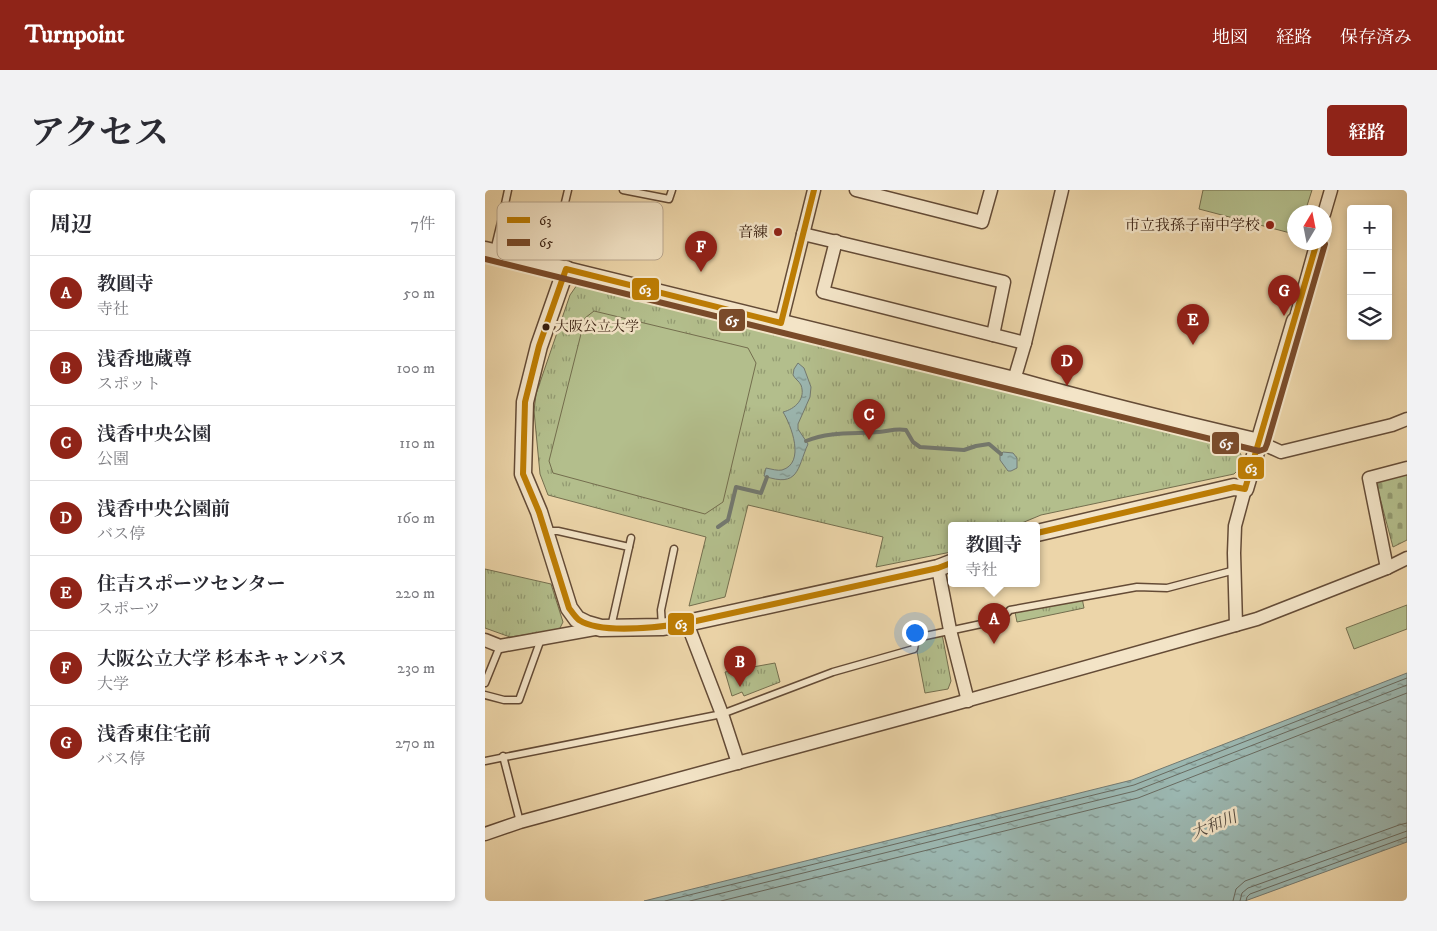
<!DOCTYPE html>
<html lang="ja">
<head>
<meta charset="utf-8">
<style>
	:root { --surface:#fff; --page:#f2f2f3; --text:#2b2b33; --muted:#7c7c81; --line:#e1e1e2; --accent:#8f2418 }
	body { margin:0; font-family:"IM FELL DW Pica","Noto Serif JP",serif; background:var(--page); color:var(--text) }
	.controls { position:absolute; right:15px; top:15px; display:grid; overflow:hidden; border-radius:5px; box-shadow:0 2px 8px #0003 }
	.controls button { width:45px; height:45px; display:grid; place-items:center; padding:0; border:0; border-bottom:1px solid var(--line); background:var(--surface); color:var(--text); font:25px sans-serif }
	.compass { position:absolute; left:802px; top:15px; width:45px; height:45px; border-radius:50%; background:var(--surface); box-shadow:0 2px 8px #0003; rotate:10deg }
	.you { position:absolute; left:429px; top:442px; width:18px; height:18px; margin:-12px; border:4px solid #fff; border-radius:50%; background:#1a73e8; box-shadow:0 0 0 8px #1a73e833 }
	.badge { display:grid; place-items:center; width:32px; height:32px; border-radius:50%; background:var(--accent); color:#fff; font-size:16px; font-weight:700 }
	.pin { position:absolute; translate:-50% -41px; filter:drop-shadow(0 1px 2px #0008) }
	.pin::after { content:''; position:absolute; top:26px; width:18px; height:15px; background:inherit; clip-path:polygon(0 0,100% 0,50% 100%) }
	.popup { position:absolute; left:463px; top:332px; width:92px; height:65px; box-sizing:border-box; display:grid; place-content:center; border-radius:5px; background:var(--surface); filter:drop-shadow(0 1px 4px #0005); font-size:16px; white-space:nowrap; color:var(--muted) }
	.popup b { font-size:19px; color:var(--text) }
	.popup::after { content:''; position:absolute; left:50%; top:100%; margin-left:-10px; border:10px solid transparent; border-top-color:var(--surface) }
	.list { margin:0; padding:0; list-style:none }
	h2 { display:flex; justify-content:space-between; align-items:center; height:65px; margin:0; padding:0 20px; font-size:21px }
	h2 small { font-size:16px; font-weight:400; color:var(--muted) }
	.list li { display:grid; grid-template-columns:32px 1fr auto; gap:15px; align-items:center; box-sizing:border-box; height:75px; padding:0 20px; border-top:1px solid var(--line) }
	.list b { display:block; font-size:19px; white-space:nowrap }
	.list p { margin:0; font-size:16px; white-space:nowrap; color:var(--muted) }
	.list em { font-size:16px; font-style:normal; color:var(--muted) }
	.icon { flex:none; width:28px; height:28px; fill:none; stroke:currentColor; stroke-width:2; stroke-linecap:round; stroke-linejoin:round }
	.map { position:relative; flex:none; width:922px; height:711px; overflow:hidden; border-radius:5px }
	header { display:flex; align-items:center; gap:30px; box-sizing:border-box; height:70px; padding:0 25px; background:var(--accent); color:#fff }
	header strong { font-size:24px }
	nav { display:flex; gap:28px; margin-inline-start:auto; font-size:18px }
	.intro { display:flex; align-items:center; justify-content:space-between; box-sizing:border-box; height:120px; padding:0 30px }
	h1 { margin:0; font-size:35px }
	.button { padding:12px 22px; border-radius:5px; background:var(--accent); color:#fff; font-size:18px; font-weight:700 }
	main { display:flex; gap:30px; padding:0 30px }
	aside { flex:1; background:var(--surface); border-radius:5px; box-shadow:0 2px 8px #0003 }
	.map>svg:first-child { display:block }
</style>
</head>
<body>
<header>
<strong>Turnpoint</strong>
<nav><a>地図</a><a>経路</a><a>保存済み</a></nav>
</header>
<div class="intro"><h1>アクセス</h1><a class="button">経路</a></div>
<main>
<aside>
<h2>周辺<small>7件</small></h2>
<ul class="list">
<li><span class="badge">A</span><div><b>教圓寺</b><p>寺社</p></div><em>50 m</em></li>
<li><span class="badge">B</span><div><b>浅香地蔵尊</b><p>スポット</p></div><em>100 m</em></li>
<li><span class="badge">C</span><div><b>浅香中央公園</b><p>公園</p></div><em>110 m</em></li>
<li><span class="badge">D</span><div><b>浅香中央公園前</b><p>バス停</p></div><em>160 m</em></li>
<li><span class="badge">E</span><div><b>住吉スポーツセンター</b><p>スポーツ</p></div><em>220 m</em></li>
<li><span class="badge">F</span><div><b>大阪公立大学 杉本キャンパス</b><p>大学</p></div><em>230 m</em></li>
<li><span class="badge">G</span><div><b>浅香東住宅前</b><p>バス停</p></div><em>270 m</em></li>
</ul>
</aside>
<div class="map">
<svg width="922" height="711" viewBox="0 0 922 711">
	<defs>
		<pattern id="cemetery-stones" width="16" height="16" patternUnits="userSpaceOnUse" patternTransform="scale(1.25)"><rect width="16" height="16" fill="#b3be8c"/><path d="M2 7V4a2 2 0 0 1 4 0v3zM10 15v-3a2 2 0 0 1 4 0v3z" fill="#929a71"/></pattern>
		<pattern id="park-tufts" width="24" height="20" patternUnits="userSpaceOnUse" patternTransform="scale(1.25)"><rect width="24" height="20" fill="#b3be8c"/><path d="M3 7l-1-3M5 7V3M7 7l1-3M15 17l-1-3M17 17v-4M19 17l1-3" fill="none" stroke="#929a71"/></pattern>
		<pattern id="water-ripples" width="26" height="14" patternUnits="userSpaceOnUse" patternTransform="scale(1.25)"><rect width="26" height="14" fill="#9bb7b1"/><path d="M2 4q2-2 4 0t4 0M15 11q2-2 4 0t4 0" fill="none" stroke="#7f948e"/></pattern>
	</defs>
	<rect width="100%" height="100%" fill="#ecd5a9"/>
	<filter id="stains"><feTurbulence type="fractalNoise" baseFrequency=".004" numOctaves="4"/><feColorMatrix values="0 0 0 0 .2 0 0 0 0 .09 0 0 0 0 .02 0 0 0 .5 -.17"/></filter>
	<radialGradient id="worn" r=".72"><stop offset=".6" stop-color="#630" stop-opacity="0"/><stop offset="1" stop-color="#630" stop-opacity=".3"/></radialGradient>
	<polygon fill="url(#cemetery-stones)" stroke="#746e4e" points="922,283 922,350 908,357 891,293 895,290"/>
	<g fill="url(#park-tufts)" stroke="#746e4e">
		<polygon points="104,93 753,260 758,268 755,278 749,284 556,325 532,335 466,335 466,362 391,377 398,347 263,315 240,407 204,416 221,347 63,305 55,284 49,221 51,204 85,105 92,95"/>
		<polygon points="0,379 66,394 78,432 74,440 25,447 0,438"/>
		<polygon points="597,408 599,418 532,432 530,422"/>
		<polygon points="457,444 466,491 463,499 440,503 431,456 435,450"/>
		<polygon points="290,473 295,492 259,506 257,502 247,506 240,482"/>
	</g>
	<g fill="#b3be8c" stroke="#746e4e">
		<polygon points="718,0 827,0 820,22 809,22 809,44 714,19"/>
		<polygon points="109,121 263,158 271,173 238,312 220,324 68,283 64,271 100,128"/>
		<polygon points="922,415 922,439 869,459 861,438"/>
	</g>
	<g fill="url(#water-ripples)" stroke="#737970">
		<path d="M 313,173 L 319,178 L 326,197 L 325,207 L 313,234 L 313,239 L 323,254 C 312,279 314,298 279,286 L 281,278 C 286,279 293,281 297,280 C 321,273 306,235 298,222 C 310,219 321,209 316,195 C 314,191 310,189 308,185 L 309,179 Z"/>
		<polygon points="518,262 528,263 532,268 532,278 526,281 523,281 515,270 515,265"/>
		<polygon points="922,483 922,652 760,711 159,711 647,590"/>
	</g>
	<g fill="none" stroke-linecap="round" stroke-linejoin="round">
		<g stroke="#686a60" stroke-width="1">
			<polyline points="180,711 649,595 922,488"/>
			<polyline points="205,711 650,601 922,495"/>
			<polyline points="236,711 653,608 922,503"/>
			<polyline points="748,711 751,699 760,691 914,635 922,633"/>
			<polyline points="755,711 757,703 763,698 922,641"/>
			<polyline points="761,711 762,707 765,704 922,647"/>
		</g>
		<g stroke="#737970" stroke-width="4">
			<path d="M 321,251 C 345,241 369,244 394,242 C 404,241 411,238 421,240 L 428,252 L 435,257 L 479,260 L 491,256 L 504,254 L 516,264"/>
			<polyline points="233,337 243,330 251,297 276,303 282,287"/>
		</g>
		<g stroke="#644b36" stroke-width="9">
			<g id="service">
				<polyline points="23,0 17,28 73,42 83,0"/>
				<polyline points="138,0 184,9 187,0"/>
				<polyline points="9,61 17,28"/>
				<polyline points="60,341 73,341 144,357 126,437"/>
				<polyline points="144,357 146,348"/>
				<polyline points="177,437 176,420 189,359"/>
				<polyline points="0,493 15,456"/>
				<polyline points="0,505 19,510 34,510 56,449"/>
				<polyline points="18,566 35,632"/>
				<polyline points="0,571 237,524 348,482 429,459 431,448 515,430 525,420 652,397 682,398 750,380"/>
			</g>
		</g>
		<g stroke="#644b36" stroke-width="15">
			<g id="minor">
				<polyline points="371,0 497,32 506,0"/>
				<polyline points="839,24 846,0"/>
				<polyline points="318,44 519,92 508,145"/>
				<polyline points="351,51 338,102 540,153"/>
				<polyline points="810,131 832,52"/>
				<polyline points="296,133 329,0"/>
				<polyline points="529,190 540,153 577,0"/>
				<polyline points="774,252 796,262 907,235 922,229"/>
				<polyline points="453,378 465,440 483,511"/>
				<polyline points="902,378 884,288 922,278"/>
				<polyline points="202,433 237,524 253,573"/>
				<polyline points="751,435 749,363 750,336 760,299"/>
				<polyline points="0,450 15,456 115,438"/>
				<polyline points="0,644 35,632 466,515 772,429 902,378 922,368"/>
			</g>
		</g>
		<g stroke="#644b36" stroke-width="19">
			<g id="tertiary">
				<path d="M 0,60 L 529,190 C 610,213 692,233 774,252"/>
				<polyline points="81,79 54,156 40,212 38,284 54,322 84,418 92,429 102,434 116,438 177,437 202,433 453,378 466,373"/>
				<polyline points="552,343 749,297 760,299 810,131"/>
			</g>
		</g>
		<use href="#service" stroke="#f3e4c7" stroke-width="6"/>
		<use href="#minor" stroke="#f3e4c7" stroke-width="12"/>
		<use href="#tertiary" stroke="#f3e4c7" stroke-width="16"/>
		<g stroke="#f3e4c7" stroke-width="10">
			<g id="bus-1">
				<path d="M 329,0 L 296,133 L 81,79 L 54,156 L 40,212 L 38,284 L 54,322 L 84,418 C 87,422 90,427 94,430 C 117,445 175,437 202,433 L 453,378 L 466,373"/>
				<polyline points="552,343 749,297 760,299 832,52"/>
			</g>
		</g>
		<g stroke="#f3e4c7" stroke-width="10">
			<polyline id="bus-2" points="0,69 774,261 780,259 782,254 840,54"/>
		</g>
		<use href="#bus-1" stroke="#bd7d04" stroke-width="6"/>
		<use href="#bus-2" stroke="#7a4b2a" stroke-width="6"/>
	</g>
	<g fill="#8f2418" stroke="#f3e4c7" stroke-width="2">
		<circle cx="785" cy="35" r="5"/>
		<circle cx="293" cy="42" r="5"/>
	</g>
	<circle fill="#361d0f" stroke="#f3e4c7" stroke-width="2" cx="61" cy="137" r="4.5"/>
	<g text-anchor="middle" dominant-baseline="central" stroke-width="5" stroke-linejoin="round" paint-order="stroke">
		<g font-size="14" fill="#361d0f" stroke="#f3e4c7" text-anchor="start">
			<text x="70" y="137">大阪公立大学</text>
		</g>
		<g font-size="15" fill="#361d0f" stroke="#f3e4c7" text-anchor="end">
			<text x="775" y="35">市立我孫子南中学校</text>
			<text x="283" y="42">音練</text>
		</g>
		<g font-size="16" font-style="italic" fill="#544b40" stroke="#f3e4c7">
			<text transform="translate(729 635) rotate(-22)">大和川</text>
		</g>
	</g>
	<rect x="12" y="12" width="166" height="58" rx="8" fill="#f3e4c7" stroke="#baa890" stroke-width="1"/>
	<rect x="22" y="27" width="23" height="6" fill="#bd7d04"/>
	<rect x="22" y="49" width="23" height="7" fill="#7a4b2a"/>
	<g font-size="14" fill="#361d0f">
		<text x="54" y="35">63</text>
		<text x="54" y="57">65</text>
	</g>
	<g stroke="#f3e4c7" stroke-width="2">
		<rect x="146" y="87" width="29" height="24" rx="5" fill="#bd7d04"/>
		<rect x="233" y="118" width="28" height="24" rx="5" fill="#7a4b2a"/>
		<rect x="726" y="241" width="29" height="24" rx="5" fill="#7a4b2a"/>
		<rect x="752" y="266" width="28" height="24" rx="5" fill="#bd7d04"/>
		<rect x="182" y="422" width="28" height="24" rx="5" fill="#bd7d04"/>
	</g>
	<g font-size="14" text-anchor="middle" font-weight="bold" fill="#fff">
		<text x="160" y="104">63</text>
		<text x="247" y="135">65</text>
		<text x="741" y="258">65</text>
		<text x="766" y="283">63</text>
		<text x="196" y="439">63</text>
	</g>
	<rect width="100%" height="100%" filter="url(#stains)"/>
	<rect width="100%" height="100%" fill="url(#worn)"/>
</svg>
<div class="controls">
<button>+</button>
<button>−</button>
<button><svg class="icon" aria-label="layers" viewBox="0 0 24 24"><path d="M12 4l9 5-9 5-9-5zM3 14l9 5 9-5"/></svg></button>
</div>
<svg class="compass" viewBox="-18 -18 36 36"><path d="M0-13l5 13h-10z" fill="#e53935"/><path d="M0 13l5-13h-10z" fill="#7c7c81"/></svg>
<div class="you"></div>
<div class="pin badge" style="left:509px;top:454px">A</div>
<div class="popup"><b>教圓寺</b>寺社</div>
<div class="pin badge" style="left:255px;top:497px">B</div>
<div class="pin badge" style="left:384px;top:250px">C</div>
<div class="pin badge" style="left:582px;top:196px">D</div>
<div class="pin badge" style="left:708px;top:155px">E</div>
<div class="pin badge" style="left:216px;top:82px">F</div>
<div class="pin badge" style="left:799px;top:126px">G</div>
</div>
</main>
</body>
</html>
